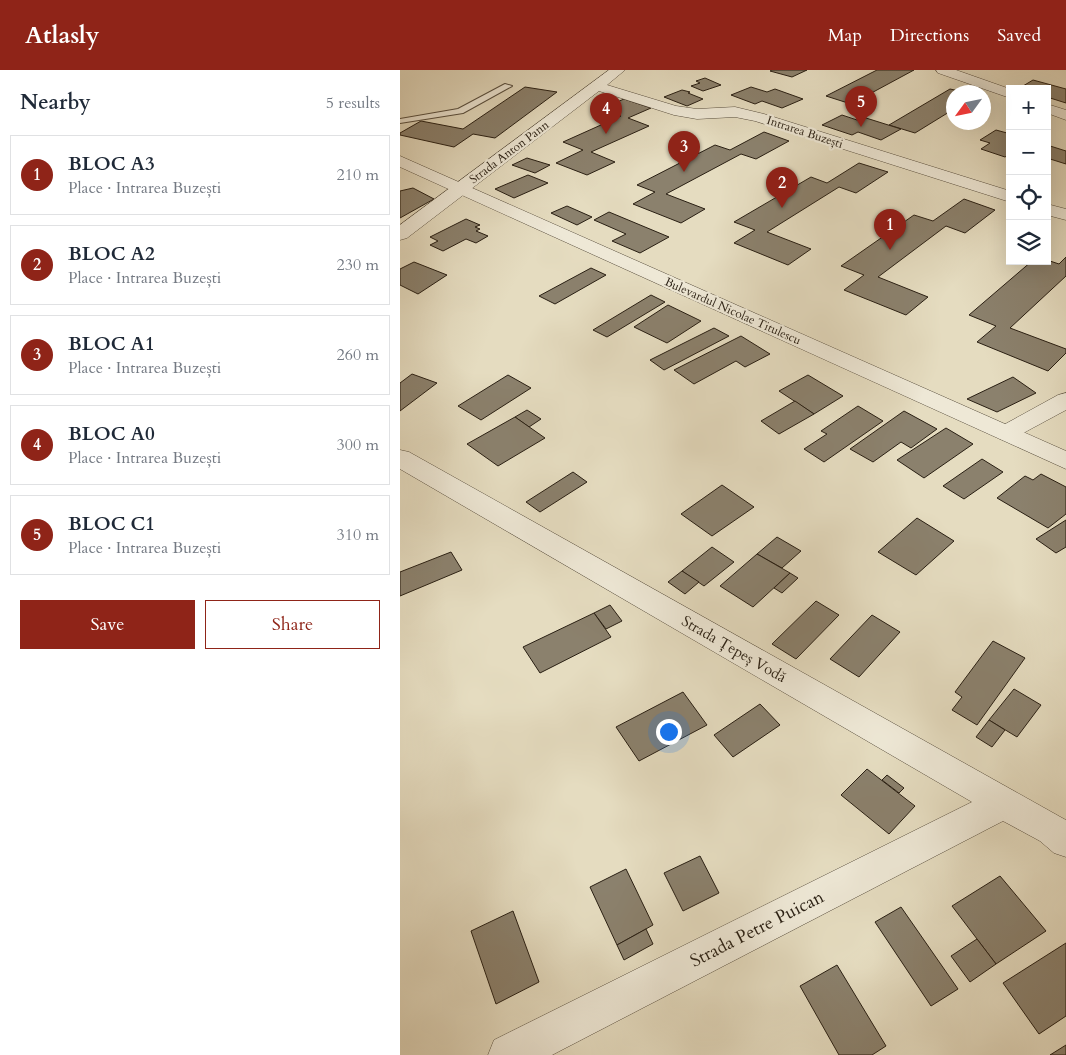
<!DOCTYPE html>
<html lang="en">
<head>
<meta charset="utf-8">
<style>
	:root { --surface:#fff; --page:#f2f2f3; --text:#1f2937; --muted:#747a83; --line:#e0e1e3; --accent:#8f2418 }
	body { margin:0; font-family:Cardo,serif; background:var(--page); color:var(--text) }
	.controls { position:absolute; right:15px; top:15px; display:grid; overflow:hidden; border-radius:0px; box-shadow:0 5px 20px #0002 }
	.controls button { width:45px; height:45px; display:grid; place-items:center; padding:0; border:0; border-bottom:1px solid var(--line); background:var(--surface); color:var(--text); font:25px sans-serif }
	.compass { position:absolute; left:546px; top:15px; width:45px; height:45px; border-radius:50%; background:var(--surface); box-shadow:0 5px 20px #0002; rotate:237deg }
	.you { position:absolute; left:268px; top:661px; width:18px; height:18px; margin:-12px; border:4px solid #fff; border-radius:50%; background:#1a73e8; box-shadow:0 0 0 8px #1a73e833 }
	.badge { display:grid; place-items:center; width:32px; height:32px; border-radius:50%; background:var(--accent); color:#fff; font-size:16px; font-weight:700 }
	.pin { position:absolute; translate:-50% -41px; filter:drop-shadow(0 1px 2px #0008) }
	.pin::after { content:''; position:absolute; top:26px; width:18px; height:15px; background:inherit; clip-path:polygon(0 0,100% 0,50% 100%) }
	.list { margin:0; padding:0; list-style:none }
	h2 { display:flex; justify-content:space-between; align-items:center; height:65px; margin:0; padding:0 20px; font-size:21px }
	h2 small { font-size:16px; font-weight:400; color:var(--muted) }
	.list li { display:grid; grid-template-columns:32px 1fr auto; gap:15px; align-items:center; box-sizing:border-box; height:80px; margin:0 10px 10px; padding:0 10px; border:1px solid var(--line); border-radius:0px }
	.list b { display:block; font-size:19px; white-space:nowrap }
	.list p { margin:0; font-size:16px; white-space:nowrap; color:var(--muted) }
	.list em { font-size:16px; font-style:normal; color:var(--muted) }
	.actions { display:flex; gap:10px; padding:15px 20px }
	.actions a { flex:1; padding:11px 0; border:1px solid var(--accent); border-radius:0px; text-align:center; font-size:18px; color:var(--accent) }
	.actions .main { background:var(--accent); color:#fff }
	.icon { flex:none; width:28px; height:28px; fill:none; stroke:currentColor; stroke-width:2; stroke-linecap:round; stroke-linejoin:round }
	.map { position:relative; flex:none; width:666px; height:985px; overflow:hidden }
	header { display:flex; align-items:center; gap:30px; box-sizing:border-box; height:70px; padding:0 25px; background:var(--accent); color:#fff }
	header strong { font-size:24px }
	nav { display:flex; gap:28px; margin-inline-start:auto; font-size:18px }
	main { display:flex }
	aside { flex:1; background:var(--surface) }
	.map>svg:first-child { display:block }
</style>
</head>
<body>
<header>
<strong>Atlasly</strong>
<nav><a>Map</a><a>Directions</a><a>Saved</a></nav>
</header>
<main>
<aside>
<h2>Nearby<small>5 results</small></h2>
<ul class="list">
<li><span class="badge">1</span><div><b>BLOC A3</b><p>Place · Intrarea Buzești</p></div><em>210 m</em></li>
<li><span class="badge">2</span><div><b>BLOC A2</b><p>Place · Intrarea Buzești</p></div><em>230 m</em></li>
<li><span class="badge">3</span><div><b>BLOC A1</b><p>Place · Intrarea Buzești</p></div><em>260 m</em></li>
<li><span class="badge">4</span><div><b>BLOC A0</b><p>Place · Intrarea Buzești</p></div><em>300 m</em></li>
<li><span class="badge">5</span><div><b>BLOC C1</b><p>Place · Intrarea Buzești</p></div><em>310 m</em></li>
</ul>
<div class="actions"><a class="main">Save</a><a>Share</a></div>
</aside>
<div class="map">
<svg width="666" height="985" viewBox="0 0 666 985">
	<rect width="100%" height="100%" fill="#e5dcc0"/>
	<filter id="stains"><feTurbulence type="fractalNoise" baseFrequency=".004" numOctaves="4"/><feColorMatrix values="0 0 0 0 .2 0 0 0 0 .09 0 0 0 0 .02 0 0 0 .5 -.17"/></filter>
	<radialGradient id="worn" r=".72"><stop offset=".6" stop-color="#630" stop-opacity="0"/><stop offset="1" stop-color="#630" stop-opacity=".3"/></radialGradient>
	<g fill="#8b816d" stroke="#291f13">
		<polygon points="372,0 407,0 392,7 370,1"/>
		<polygon points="477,0 514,0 451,34 426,26"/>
		<polygon points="305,8 321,15 303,21 291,16 300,13 296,11"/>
		<polygon points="633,10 666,19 666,33 647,27 647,19 618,19"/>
		<polygon points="125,17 157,22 95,68 73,64 54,77 0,65 0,63 21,51 63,59"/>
		<polygon points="351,17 367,22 375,19 403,29 382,38 362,31 355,34 331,25"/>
		<polygon points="550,19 564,22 554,22 554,39 515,63 489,55"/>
		<polygon points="282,20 290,22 288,23 303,29 287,36 264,27"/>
		<polygon points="224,29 251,38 228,48 249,56 191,82 215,92 187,105 156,93 183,80 163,72 221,46 201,39"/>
		<polygon points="442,45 460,51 466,48 501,59 481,70 458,62 452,65 422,55"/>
		<polygon points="596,60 607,63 610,61 610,84 605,87 581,79 590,73 580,70"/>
		<polygon points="364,62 389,71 356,89 341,84 266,124 305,139 281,153 233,134 255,122 237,115 315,75 330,80"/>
		<polygon points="647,75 666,81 666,94 647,88"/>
		<polygon points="127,88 150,95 135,103 112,95"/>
		<polygon points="459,93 488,102 456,123 439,117 367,162 411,179 388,195 334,173 355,160 334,152 411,107 427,113"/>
		<polygon points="128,105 148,113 114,128 95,119"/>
		<polygon points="13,118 34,129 0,148 0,121"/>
		<polygon points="564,129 595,140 565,163 546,156 478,207 528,227 506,245 444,220 464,205 441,196 514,145 533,151"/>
		<polygon points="167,136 192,147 177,155 151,143"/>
		<polygon points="209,142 269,167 240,183 212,171 226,164 194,150"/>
		<polygon points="66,149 80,155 75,157 80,159 76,161 88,166 76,173 66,169 43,181 30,175 38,171 30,167"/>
		<polygon points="666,187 666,206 610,258 666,279 666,283 648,301 577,272 596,256 569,245 632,191 647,190 659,194"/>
		<polygon points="14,192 47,205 18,224 0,215 0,199"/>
		<polygon points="191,198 206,205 155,234 139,226"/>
		<polygon points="251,225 265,232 207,267 193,260"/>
		<polygon points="268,235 301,251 267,273 234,257"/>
		<polygon points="314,258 329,266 264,300 250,290"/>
		<polygon points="341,266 370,284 345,297 336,291 294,314 274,300"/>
		<polygon points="12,304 37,313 0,341 0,313"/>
		<polygon points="108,305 131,318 81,350 58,336"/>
		<polygon points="408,305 443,326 414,344 379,321"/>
		<polygon points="613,307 636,323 597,342 567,329"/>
		<polygon points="395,331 414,344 379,364 361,351"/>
		<polygon points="458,336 483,351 424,392 404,379 427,364 421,361"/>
		<polygon points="127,340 141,349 129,357 115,347"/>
		<polygon points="504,341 537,359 511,378 501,372 473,392 450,379"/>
		<polygon points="115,347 145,368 98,396 67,374"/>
		<polygon points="546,358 573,374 524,408 497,390"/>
		<polygon points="582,389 603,402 564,429 543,416"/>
		<polygon points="173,402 187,412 140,442 126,432"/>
		<polygon points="641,404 666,417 666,444 648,458 597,428 625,406 633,410"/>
		<polygon points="322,415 354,437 312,466 281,444"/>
		<polygon points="517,448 554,471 516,505 478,482"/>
		<polygon points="666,450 666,477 656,483 636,469"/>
		<polygon points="377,467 401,481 382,498 357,484"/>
		<polygon points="312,477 334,492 304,516 282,501"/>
		<polygon points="51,482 62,500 0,526 0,502"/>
		<polygon points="357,484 390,503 353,537 320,516"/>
		<polygon points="282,501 299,512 285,524 268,512"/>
		<polygon points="390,503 398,508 382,523 374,518"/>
		<polygon points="416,531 439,545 396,589 372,574"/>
		<polygon points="210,535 222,551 206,559 194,543"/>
		<polygon points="194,543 211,567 140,603 123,577"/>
		<polygon points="472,545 500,562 459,607 430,589"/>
		<polygon points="593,571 625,588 577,655 552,640 562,627 555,622"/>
		<polygon points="614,619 641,635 617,667 589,650"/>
		<polygon points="283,622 307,655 239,691 216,657"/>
		<polygon points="360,634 380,655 333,687 314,665"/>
		<polygon points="589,650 605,660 592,677 576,667"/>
		<polygon points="467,699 515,736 489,764 441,725"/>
		<polygon points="487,705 504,718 499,723 482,710"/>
		<polygon points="300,786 319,823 283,841 264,803"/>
		<polygon points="226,799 253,855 217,875 190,817"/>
		<polygon points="600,806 646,861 596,894 552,836"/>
		<polygon points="501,837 558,919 531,936 475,852"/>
		<polygon points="113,841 139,912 96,934 71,861"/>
		<polygon points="246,859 253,874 224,890 217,875"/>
		<polygon points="577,869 596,894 570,912 551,886"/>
		<polygon points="666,873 666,946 639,964 603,913"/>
		<polygon points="437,895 486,976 472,985 439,985 400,916"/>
		<polygon points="666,975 666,985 650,985"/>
	</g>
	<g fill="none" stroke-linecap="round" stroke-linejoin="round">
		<g stroke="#584e3e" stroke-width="2">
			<polygon id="service" points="105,14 112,16 63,43 0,53 0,49 58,39"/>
		</g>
		<g stroke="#584e3e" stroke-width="1">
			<g id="minor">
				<polygon points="209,0 225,0 207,15 276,36 297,39 335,37 364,44 610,121 610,132 355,51 335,47 297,49 274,45 199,21 7,168 0,170 0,155"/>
				<polygon points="536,0 556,0 610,19 610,28 538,3"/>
				<polygon points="647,34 666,40 666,50 647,43"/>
				<polygon points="647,134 666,139 666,150 647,145"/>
				<polygon points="666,323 666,340 614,368 606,371 598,368 594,363 598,358 658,325"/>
				<polygon points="0,380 9,382 664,749 666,750 666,787 654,783 640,771 603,751 152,985 88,985 94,970 572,732 0,399"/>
			</g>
		</g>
		<g stroke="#584e3e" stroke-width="1">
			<polygon id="tertiary" points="0,86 666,381 666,399 0,97"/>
		</g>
		<use href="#service" fill="#eee8d6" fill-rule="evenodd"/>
		<use href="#minor" fill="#eee8d6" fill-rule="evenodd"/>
		<use href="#tertiary" fill="#eee8d6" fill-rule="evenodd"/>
	</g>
	<g text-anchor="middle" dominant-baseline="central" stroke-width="4.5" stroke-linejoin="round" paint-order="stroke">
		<g font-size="12" fill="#291f13" stroke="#eee8d6">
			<text transform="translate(405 62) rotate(18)">Intrarea Buzești</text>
			<text transform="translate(109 82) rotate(-37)">Strada Anton Pann</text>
			<text transform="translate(333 241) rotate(24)">Bulevardul Nicolae Titulescu</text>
		</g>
		<g font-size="15" fill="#291f13" stroke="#eee8d6">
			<text transform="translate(334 579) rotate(30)">Strada Țepeș Vodă</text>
		</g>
		<g font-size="18" fill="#291f13" stroke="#eee8d6">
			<text transform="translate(357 859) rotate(-27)">Strada Petre Puican</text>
		</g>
	</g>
	<rect width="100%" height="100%" filter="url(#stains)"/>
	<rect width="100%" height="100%" fill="url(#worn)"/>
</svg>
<div class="controls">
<button>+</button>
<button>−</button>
<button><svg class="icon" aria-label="locate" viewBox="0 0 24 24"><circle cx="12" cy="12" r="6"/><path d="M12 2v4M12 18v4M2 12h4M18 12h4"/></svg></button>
<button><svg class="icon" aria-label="layers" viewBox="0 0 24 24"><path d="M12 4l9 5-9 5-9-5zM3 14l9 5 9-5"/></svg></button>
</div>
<svg class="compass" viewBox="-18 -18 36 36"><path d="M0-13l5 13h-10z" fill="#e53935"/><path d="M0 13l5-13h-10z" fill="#747a83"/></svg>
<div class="you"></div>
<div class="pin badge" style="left:490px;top:180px">1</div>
<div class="pin badge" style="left:382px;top:138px">2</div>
<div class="pin badge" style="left:284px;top:102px">3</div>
<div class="pin badge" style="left:206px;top:64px">4</div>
<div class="pin badge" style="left:461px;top:57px">5</div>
</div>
</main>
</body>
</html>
